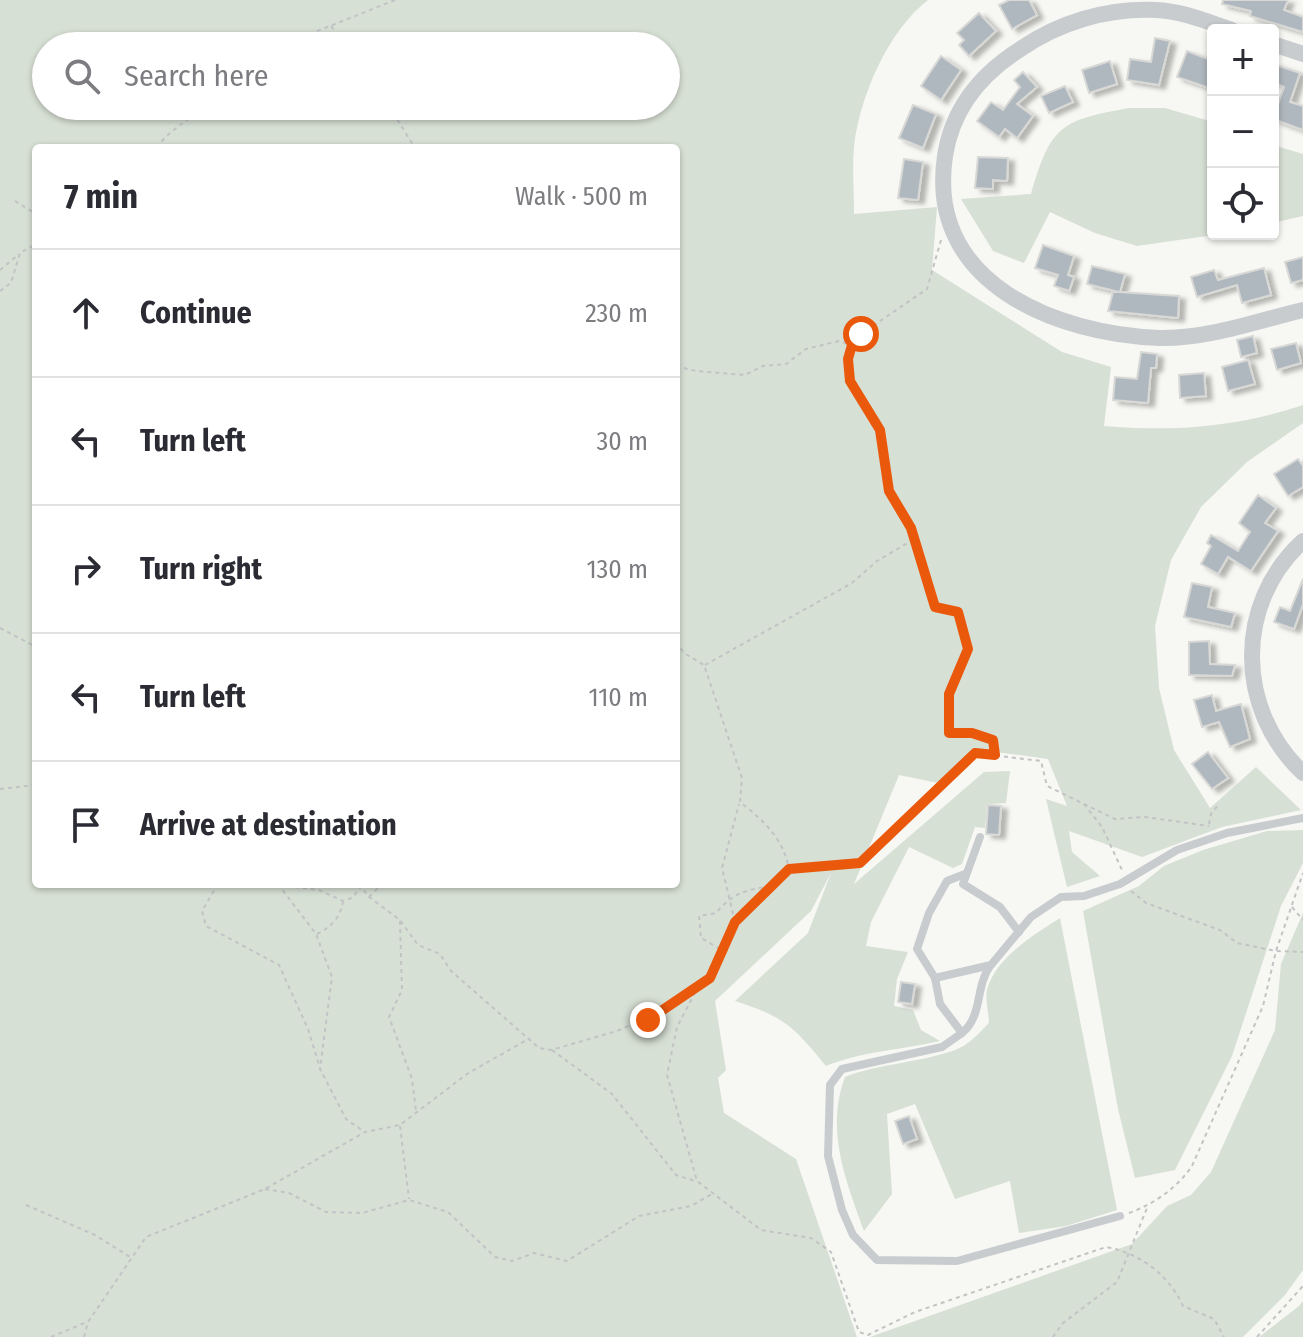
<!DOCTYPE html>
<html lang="en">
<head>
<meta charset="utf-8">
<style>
	:root { --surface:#fff; --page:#f2f2f3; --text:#2b2b33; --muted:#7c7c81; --line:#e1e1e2 }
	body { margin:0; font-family:"Fira Sans Condensed",sans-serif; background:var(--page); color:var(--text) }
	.controls { position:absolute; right:24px; top:24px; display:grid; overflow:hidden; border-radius:8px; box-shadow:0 2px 6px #0004 }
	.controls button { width:72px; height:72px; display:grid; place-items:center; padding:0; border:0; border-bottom:2px solid var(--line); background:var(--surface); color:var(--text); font:40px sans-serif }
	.stop { position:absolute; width:24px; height:24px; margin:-18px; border:6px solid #ea580c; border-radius:50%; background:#fff }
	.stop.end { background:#ea580c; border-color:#fff; box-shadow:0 2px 8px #0008 }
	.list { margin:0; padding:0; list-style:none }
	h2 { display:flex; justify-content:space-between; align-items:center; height:104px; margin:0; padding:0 32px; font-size:34px }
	h2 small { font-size:26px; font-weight:400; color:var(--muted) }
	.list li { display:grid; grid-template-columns:52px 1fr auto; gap:24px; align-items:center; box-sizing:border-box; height:128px; padding:0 32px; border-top:2px solid var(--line) }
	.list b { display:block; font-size:30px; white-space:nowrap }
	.list em { font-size:26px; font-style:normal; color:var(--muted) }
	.icon { flex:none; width:44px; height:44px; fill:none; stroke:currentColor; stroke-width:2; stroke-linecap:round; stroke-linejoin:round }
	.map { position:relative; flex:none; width:1303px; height:1337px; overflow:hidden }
	.search { position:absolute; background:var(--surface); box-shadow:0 2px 6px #0004; left:32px; top:32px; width:648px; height:88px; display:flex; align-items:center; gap:20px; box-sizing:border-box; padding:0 28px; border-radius:44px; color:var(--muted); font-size:30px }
	.panel { position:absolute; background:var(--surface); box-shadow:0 2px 6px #0004; left:32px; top:144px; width:648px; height:744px; border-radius:8px }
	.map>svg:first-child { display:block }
</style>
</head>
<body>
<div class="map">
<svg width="1303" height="1337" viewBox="0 0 1303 1337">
	<defs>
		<filter id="shadow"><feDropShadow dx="6" dy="3.5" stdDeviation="2" flood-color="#0004"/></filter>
	</defs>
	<rect width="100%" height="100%" fill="#f7f7f3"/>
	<g fill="#d7e0d4" fill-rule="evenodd">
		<path d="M 0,0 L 928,0 C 888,31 860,96 854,146 C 852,168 854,192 854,214 L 937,207 L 932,270 L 1062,352 L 1111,367 L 1104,426 C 1173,432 1237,427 1303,405 L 1303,423 L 1247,462 L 1201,507 L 1171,560 L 1155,626 L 1159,688 L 1174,750 L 1210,808 L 1256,767 L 1301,810 L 1222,827 L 1142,857 L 1069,831 L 1072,852 L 1100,876 L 1067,887 L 1046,799 L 1067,806 L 1048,759 L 975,749 L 938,783 L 899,775 L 854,884 L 984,772 L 1010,771 L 1006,803 L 987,804 L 985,828 L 975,827 L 962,864 L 953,868 L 909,847 L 871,922 L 866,946 L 908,952 L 897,979 L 894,1006 L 913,1010 L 921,1030 L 940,1041 C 902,1050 863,1051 826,1066 C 793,1026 785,1017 735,1001 L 808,933 L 831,873 L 811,911 L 715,1001 L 726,1070 L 718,1078 L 724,1113 L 796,1159 L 857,1337 L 0,1337 ZM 46,46 L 666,46 L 666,106 L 46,106 ZM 36,148 L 676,148 L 676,884 L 36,884 Z"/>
		<path d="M 1130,108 L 1165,108 L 1213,122 L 1213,234 L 1221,234 L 1137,246 L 1095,233 L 1050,212 L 1024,263 L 993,251 L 961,199 L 1031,194 C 1051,126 1060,120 1130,108 Z"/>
		<polygon points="1273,145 1303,154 1303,216 1273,223"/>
		<polygon points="1303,830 1303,863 1281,906 1232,1056 1175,1170 1135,1178 1118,1109 1083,911 1139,886 1164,866 1203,850 1267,831"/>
		<polygon points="1303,913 1303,1270 1285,1295 1243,1337 870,1337 1132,1244 1167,1206 1191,1195 1211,1172 1275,1030 1281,964"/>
		<path d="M 1060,918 L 1117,1210 L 1066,1226 L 1019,1233 L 1010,1181 L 955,1199 L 915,1104 L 887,1114 L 892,1194 L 864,1231 C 846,1181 825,1130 845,1077 C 880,1063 920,1063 955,1050 C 968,1046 979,1033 989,1023 C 989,1014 985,1000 987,990 C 995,958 1035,934 1060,918 Z"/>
		<polygon points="1303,1301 1303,1337 1259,1337 1299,1306"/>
	</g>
	<g fill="#b0b8bf" stroke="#d8d8d6" stroke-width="2" filter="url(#shadow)">
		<polygon points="1009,0 1029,0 1037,15 1012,29 999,5"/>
		<polygon points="1223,0 1288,0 1284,10 1303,17 1303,32 1250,16 1251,11 1222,4"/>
		<polygon points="979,13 996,31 969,56 959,45 964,40 957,33"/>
		<polygon points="1155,38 1170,41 1159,85 1127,80 1130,59 1151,62"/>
		<polygon points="1187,51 1213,61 1209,88 1177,77"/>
		<polygon points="941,56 961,70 941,100 921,86"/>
		<polygon points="1110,61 1117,84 1089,93 1082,70"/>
		<polygon points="1273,64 1300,73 1290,102 1303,106 1303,130 1273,119 1284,87 1273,82"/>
		<polygon points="1023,72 1037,87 1017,104 1033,116 1017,138 1005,129 999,137 977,121 991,102 1003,110 1020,87 1014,80"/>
		<polygon points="1065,86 1073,102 1049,113 1041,96"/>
		<polygon points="913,105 936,114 923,148 899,138"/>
		<polygon points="978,157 1008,158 1007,181 993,180 993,189 975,188"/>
		<polygon points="904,159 923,162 918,200 898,198"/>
		<polygon points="1043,245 1074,256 1068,275 1074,277 1069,291 1054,286 1058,275 1035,268"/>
		<polygon points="1303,257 1303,280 1291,283 1285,262"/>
		<polygon points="1092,266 1125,274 1120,292 1179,296 1178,318 1108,311 1113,292 1119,292 1087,284"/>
		<polygon points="1264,268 1271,295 1242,303 1237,285 1197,297 1191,277 1214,270 1218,280"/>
		<polygon points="1253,336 1257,353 1241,357 1237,340"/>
		<polygon points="1296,343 1301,363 1277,370 1271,349"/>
		<polygon points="1141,352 1157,354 1156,368 1151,368 1148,403 1113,400 1115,377 1137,379"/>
		<polygon points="1248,360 1255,384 1228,391 1222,367"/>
		<polygon points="1204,373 1206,396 1180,398 1179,375"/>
		<polygon points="1298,459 1303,466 1303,487 1288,496 1274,474"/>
		<polygon points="1258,495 1276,508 1265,523 1278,531 1251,571 1228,557 1218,574 1201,564 1211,546 1207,543 1211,535 1238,551 1250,532 1239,523"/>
		<polygon points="1303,579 1303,604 1294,629 1274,622 1280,607 1290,611"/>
		<polygon points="1192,583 1212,587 1208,607 1235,613 1231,627 1184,617"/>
		<polygon points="1209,641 1210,664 1235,665 1232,676 1189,675 1189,642"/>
		<polygon points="1212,695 1216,711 1241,704 1250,739 1230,747 1219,722 1202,727 1194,700"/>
		<polygon points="1208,752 1228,778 1212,789 1192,764"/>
		<polygon points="988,805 1001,806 999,835 986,834"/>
		<polygon points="901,982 915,984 912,1004 898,1002"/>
		<polygon points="909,1116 917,1139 903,1144 895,1121"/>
	</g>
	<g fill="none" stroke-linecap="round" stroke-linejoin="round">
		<g stroke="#c2c3c5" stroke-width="2" stroke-dasharray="4 4" stroke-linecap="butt">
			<polyline points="331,26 348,46"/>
			<polyline points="257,46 269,46"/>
			<polyline points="289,46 300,38 395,0"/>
			<polyline points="389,106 415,148"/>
			<path d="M 157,148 C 168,130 189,121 205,106"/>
			<polyline points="15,201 36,214"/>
			<polyline points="941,240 927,289 861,334 852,345 848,359 850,381 880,430 889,491 911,528 935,607 958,612 968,649 949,694 949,733 972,733 993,740 994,754"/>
			<polyline points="0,270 19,254"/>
			<polyline points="0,291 11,283 20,253 36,244"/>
			<polyline points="676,366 696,371 745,375 763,366 786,364 806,349 839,341 851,345"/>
			<polyline points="0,628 36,647"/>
			<path d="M 676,642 L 684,653 L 704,665 L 742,778 L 740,802 C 764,821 782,837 789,868"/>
			<polyline points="705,665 852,583 877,561 911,541"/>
			<polyline points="0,789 36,785"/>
			<polyline points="1084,804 1102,827 1122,870"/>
			<polyline points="1209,824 1211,814 1219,804"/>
			<polyline points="218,884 202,911 206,926 279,965 308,1029 320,1068"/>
			<polyline points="278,884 316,934 332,977 320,1069 346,1119 363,1131"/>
			<polyline points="359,884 369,897 400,920 418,945 440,954 451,971 539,1048 551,1050 617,1031 674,1006 710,978 735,922 789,869 860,863 975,753 1041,761 1047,786 1115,819 1145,817 1209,826"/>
			<polyline points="279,885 319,890 343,901 352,898 360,888"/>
			<polyline points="1131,891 1146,903 1220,930 1237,943 1276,951 1303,952"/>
			<polyline points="369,897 382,884"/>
			<polyline points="1292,907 1303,920"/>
			<polyline points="400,921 402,990 389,1017 412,1079 416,1111"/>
			<polyline points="735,922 722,868 739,804"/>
			<path d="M 317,934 C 331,927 341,917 343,901"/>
			<path d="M 720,949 L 701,938 L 699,916 L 716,913 C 731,895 743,890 767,887"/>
			<path d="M 699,985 L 677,1027 L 667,1075 L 697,1181 L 761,1230 L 811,1238 L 831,1252 L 859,1332 L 868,1335 L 915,1312 L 1106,1247 C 1140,1253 1169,1275 1183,1306 L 1214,1319 L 1224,1337"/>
			<polyline points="552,1050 612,1094 676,1175 695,1181"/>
			<polyline points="400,1126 409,1199"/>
			<polyline points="265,1189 289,1193 326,1212 362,1213 409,1200 448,1212 495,1257 512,1261 534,1253 567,1261 639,1216 691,1206 712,1194"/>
			<polyline points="26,1205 95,1235 130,1257"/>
			<path d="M 1129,1213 C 1154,1204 1177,1188 1192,1166 L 1263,1006 L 1276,951 L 1303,873"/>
			<polyline points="51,1337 87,1322"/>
			<polyline points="84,1337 88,1322 146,1237 265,1189 365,1132 400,1125 467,1074 530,1038"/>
			<polyline points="1053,1337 1063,1323 1117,1282 1147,1208"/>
			<polyline points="1257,1337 1303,1286"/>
		</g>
		<g stroke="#c9cccf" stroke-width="8">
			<polyline points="980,837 963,884 1000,907 1019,932"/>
			<path d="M 965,874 L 947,881 L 929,913 L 917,949 L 935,978 L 940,1004 L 962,1033 C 983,1016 975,987 990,966"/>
			<polyline points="935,978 991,965 1031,917 1061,897 1084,896 1120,884 1177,850 1227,833 1303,818"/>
			<polyline points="962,1033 942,1047 842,1069 830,1085 828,1156 842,1210 853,1235 877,1260 957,1261 1120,1216"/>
		</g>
		<g stroke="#c9cccf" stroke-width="16">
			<path d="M 1232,30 C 1208,22 1182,11 1156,10 C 1107,8 1059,22 1019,50 C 980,75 952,110 945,156 C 926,283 1055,334 1160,338 C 1208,339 1257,321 1303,310"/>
			<polyline points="1273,44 1303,54"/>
			<path d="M 1303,541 C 1234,604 1236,710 1303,773"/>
		</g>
	</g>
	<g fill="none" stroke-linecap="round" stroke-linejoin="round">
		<polyline stroke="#ea580c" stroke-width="10" points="648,1020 710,978 735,922 789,869 860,863 975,753 995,755 993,740 972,733 949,733 949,694 968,649 958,612 935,607 911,528 889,491 880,430 850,381 848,359 852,345 861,334"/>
	</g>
</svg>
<div class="controls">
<button>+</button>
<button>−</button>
<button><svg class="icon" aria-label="locate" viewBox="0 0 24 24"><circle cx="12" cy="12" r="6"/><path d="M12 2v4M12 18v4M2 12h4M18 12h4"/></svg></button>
</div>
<div class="stop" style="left:861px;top:334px"></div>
<div class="stop end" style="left:648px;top:1020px"></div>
<div class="search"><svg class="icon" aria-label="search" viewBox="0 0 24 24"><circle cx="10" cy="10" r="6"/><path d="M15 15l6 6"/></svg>Search here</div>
<section class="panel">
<h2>7 min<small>Walk · 500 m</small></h2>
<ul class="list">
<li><svg class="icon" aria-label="ahead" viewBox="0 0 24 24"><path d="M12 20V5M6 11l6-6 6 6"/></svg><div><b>Continue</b></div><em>230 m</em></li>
<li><svg class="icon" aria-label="left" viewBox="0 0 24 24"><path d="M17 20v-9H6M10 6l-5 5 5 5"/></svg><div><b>Turn left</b></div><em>30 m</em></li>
<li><svg class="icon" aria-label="right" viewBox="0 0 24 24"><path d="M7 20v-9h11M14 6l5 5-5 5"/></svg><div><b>Turn right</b></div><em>130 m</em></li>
<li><svg class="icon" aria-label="left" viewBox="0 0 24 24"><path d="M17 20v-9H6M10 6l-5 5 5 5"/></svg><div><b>Turn left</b></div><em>110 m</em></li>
<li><svg class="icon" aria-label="arrive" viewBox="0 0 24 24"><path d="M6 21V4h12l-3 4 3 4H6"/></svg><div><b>Arrive at destination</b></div></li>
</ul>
</section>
</div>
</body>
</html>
